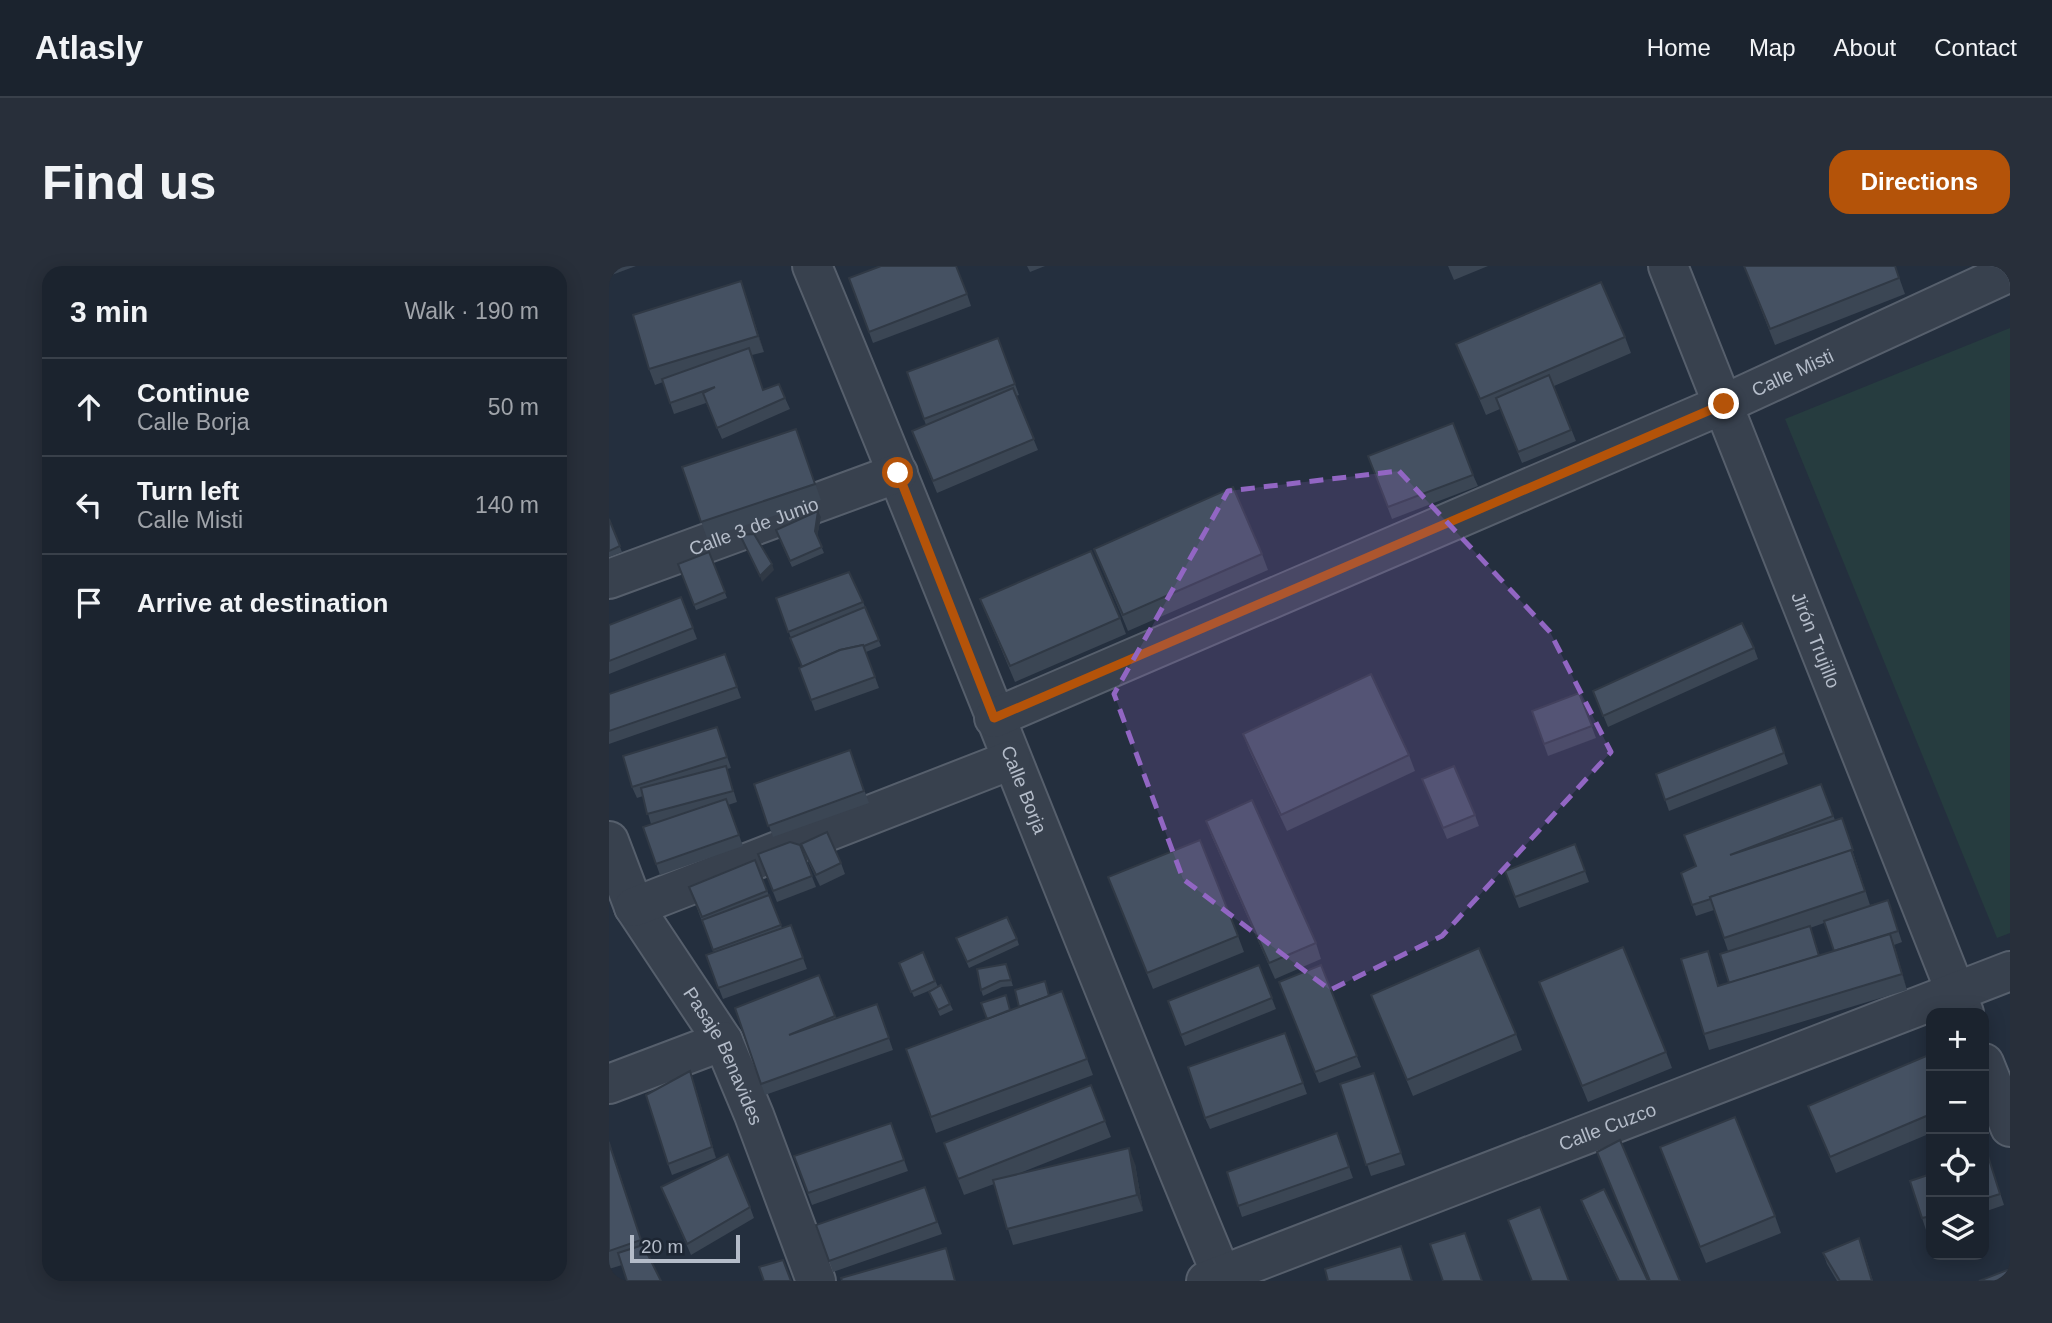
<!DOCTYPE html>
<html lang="en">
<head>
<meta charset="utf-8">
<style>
	:root { --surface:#1b232e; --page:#282f3a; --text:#f1f3f6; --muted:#a0a4aa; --line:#39404a; --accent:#b45309 }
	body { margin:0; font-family:Arial,sans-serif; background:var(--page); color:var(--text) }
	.controls { position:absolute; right:21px; bottom:21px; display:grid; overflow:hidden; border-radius:14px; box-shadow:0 4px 18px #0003 }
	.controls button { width:63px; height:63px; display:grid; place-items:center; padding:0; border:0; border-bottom:2px solid var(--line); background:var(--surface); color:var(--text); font:35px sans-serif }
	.scale { position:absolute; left:21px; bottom:18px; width:110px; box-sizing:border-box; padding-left:7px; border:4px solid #b4bcc9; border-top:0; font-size:19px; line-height:24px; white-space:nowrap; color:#b4bcc9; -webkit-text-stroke:5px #1d2633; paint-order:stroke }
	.stop { position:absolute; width:21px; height:21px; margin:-16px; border:5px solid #b45309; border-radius:50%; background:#fff }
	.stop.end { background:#b45309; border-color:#fff; box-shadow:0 2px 7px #0008 }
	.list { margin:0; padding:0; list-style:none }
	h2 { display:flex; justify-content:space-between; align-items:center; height:91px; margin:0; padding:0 28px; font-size:30px }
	h2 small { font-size:23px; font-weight:400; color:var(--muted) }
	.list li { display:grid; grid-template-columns:46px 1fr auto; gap:21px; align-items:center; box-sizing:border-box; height:98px; padding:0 28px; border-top:2px solid var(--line) }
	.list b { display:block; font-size:26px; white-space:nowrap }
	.list p { margin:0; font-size:23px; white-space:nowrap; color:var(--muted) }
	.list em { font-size:23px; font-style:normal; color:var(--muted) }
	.icon { flex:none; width:38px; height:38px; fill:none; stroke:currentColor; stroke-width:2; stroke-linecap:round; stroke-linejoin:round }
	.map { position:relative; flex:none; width:1401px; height:1015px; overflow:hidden; border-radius:21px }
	header { display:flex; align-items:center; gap:42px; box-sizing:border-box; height:98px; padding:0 35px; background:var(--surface); border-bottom:2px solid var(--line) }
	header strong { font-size:33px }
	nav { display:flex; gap:38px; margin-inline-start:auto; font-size:24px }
	.intro { display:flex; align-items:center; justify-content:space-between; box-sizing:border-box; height:168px; padding:0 42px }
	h1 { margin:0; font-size:49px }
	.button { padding:18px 32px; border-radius:21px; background:var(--accent); color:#fff; font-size:24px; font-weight:700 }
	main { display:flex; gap:42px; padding:0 42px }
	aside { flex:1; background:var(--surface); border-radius:21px; box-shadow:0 4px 18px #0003 }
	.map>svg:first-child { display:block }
</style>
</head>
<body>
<header>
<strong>Atlasly</strong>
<nav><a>Home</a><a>Map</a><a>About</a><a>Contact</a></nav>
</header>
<div class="intro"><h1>Find us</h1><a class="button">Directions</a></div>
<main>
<aside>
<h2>3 min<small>Walk · 190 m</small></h2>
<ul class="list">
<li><svg class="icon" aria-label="ahead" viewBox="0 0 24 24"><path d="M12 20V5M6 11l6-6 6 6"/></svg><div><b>Continue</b><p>Calle Borja</p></div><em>50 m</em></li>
<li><svg class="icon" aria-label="left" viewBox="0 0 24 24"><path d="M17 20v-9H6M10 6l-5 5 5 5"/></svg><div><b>Turn left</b><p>Calle Misti</p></div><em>140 m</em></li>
<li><svg class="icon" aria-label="arrive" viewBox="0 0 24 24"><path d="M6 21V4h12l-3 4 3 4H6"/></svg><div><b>Arrive at destination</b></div></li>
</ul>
</aside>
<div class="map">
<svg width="1401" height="1015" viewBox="0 0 1401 1015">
	<rect width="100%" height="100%" fill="#242f3e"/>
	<polygon fill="#263c3f" points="1401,62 1401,667 1388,672 1176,153"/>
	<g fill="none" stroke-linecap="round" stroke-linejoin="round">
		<g stroke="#565f6c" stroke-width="42">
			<g id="minor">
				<path id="s1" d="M 203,0 C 344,337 474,678 615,1015"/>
				<path id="s2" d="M 1059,0 L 1355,747"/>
				<path id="s3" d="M 0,313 L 289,207"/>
				<path id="s4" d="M 385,452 L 1115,138 L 1401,6"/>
				<path id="s5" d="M 0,575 L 25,641 L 114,775 L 145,849 L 207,1015"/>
				<polyline points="25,641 402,494"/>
				<polyline points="1375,797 1401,861"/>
				<polyline points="0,818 114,775"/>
				<path id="s6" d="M 597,1015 L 1401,705"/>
			</g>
		</g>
		<use href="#minor" stroke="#38414e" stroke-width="38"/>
	</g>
	<g fill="#3b4654" fill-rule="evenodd">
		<polygon points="0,0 27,0 0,10"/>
		<polygon points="418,0 436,0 421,6"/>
		<polygon points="839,0 879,0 845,14"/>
		<polygon points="1135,0 1286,0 1296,28 1166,79"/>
		<polygon points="240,12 358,28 362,40 264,77"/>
		<polygon points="132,15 155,86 143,89 154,124 176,132 181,143 113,173 97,137 65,148 54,116 46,119 40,103"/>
		<polygon points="1016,71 1022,87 945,120 967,175 913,197 891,143 877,149 847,78"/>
		<polygon points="389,72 410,129 407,130 429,184 328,227 303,165 317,159 298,106"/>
		<polygon points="187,163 212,234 98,272 73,201"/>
		<polygon points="759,190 864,209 869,220 783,253"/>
		<polygon points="209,245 212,251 208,270 215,287 183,301 169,270"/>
		<polygon points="0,253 13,286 0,291"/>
		<polygon points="485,283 653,288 659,304 519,365"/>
		<polygon points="100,286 118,332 87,344 69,298"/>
		<polygon points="72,331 88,373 0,408 0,359"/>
		<polygon points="167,332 254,336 272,380 257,386 270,422 206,445 190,402 193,401"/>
		<polygon points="371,333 511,352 517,368 406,416"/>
		<polygon points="1145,382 1149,393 999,461 984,425"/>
		<polygon points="116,388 132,432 0,478 0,428"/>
		<polygon points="970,427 987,472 939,490 923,445"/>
		<polygon points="108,461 122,502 118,503 128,536 119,539 134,580 51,609 34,561 42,558 34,530 28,532 23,521"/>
		<polygon points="1166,461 1179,498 1060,545 1047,508"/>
		<polygon points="634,468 800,489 806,505 678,565 640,484"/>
		<polygon points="241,484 260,537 164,571 145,518"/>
		<polygon points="813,513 866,549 870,560 838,573"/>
		<path d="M 1212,518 L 1226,554 L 1233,552 L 1261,639 L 1279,634 L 1293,676 L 1285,679 L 1298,724 L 1100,784 L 1095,768 L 1104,701 L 1110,720 L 1120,717 L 1119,685 L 1105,644 L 1087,650 L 1072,607 L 1086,600 ZM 1215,657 L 1225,685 L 1211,690 L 1201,662 Z"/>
		<polygon points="597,555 707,677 712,693 666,713 603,571"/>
		<polygon points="192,578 232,597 236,608 211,620 196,589"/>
		<polygon points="966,578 980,616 910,642 896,605"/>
		<polygon points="191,579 207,621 168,636 149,588"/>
		<polygon points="146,594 173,662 182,659 198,703 114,733 97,689 105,687 80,621"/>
		<polygon points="499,611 629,670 635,686 544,723"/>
		<polygon points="347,672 408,673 410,679 360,702"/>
		<polygon points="314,686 329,721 305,731 290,697"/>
		<polygon points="397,698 404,720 393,721 374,730 372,724"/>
		<polygon points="650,699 667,743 576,780 559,735"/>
		<polygon points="712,699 752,801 710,817 670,716"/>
		<polygon points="210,709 227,752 268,738 284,784 156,829 126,742"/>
		<polygon points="930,716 1057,786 1063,802 979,836"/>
		<polygon points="453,725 484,809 327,867 297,783"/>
		<polygon points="320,726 341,738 344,744 331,750"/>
		<polygon points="762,729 907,768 913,784 804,830"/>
		<polygon points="676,767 698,828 601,863 596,852"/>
		<polygon points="1322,788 1322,867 1227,907 1199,840"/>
		<polygon points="765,807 796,899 762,910 731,818"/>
		<polygon points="85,817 107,892 63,909 59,898"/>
		<polygon points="482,819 502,871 411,907 526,898 534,945 404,979 385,918 355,929 335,877"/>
		<polygon points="282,857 299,905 203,939 185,890"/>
		<polygon points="728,867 744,912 633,951 618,906"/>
		<polygon points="0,875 35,982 13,999 0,1003"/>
		<polygon points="1375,892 1383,902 1395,939 1375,946"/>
		<polygon points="1057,898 1166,950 1172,967 1097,997"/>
		<polygon points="1322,908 1322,962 1317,964 1313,952"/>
		<polygon points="52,921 141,941 145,952 82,989"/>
		<polygon points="316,921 333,968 224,1006 220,995"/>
		<polygon points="972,934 1039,1015 1009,1015 976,945"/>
		<polygon points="1254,983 1264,1015 1228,1015 1218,998 1214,987"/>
	</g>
	<g fill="#303945">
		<polygon points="132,15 138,32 155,86 149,70"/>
		<polygon points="209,245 212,251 208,271 206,265"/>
		<polygon points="163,298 165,304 153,316 151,310"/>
		<polygon points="1281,668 1287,684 1298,724 1293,708"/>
		<polygon points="81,805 85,817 107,892 103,881"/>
		<polygon points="520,882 526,898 534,945 528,929"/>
	</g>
	<g fill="#455162" stroke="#303945" stroke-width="2">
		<polygon points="272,0 347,0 358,28 260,66 240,12"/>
		<polygon points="1135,0 1286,0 1290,12 1161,63"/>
		<polygon points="132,15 149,70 40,103 24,49"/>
		<polygon points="992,16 1016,71 871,133 847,78"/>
		<polygon points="389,72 406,118 315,153 298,106"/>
		<polygon points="140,82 154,124 170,118 176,132 108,162 94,127 106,121 61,137 53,113"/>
		<polygon points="940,109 962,164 909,186 887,132"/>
		<polygon points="404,122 425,173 324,215 303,165"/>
		<polygon points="844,157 864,209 779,241 759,190"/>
		<polygon points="187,163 206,218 92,256 73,201"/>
		<polygon points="624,221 653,288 514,349 485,283"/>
		<polygon points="209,245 206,265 213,281 181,295 167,264"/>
		<polygon points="0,253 11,280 0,285"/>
		<polygon points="145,268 163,298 151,310 131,269"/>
		<polygon points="482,285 511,352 401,400 371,333"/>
		<polygon points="100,286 116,326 85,339 69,298"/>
		<polygon points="240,306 254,336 179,366 167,332"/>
		<polygon points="72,331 84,362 0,395 0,359"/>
		<polygon points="256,341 270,374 255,380 254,379 231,384 193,401 181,372"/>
		<polygon points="1133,357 1145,382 994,450 984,425"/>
		<polygon points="254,379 266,411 202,434 190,402 231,384"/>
		<polygon points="116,388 128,421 0,465 0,428"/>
		<polygon points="762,408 800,489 672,549 634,468"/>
		<polygon points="970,427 983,460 935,478 923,445"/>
		<polygon points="108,461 118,491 23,521 14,490"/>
		<polygon points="1166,461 1175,487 1056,534 1047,508"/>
		<polygon points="241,484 255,525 159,560 145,518"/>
		<polygon points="117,500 124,525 38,548 32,522"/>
		<polygon points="845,500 866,549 834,562 813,513"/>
		<polygon points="1212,518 1224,550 1121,589 1233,552 1244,584 1101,631 1102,633 1083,639 1072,607 1087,600 1075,569"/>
		<polygon points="117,533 130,569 47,598 34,561"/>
		<polygon points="643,534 707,677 660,697 597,555"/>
		<polygon points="218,566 232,597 207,609 192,578"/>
		<polygon points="591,574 629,670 538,707 499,611"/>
		<polygon points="181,576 191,579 203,610 164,625 149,588"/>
		<polygon points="966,578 976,605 906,631 896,605"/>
		<polygon points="1242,584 1256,625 1115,672 1101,631"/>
		<polygon points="146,594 158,625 93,651 80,621"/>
		<polygon points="160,629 172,659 104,684 93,654"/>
		<polygon points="1279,634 1289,665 1225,685 1215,655"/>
		<polygon points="398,651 408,673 358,696 347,672"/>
		<polygon points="182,659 194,692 109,722 97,689"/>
		<polygon points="1201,660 1210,690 1120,717 1111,688"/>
		<polygon points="1281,668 1293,708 1095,768 1072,693 1099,685 1109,720"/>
		<polygon points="1014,681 1057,786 973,820 930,716"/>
		<polygon points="870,682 907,768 798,814 762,729"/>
		<polygon points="314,686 326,715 302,726 290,697"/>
		<polygon points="397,698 402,714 391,715 372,724 368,703"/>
		<polygon points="650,699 663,732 572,769 559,735"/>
		<polygon points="712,699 748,790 706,806 670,716"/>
		<polygon points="210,709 226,750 180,769 268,738 280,772 152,818 126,742"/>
		<polygon points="436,715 440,730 410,741 406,724"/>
		<polygon points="332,719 341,738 329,744 320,726"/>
		<polygon points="453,725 478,793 322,851 297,783"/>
		<polygon points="397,729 401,744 378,753 372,737"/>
		<polygon points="676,767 694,817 596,852 579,801"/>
		<polygon points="1322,788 1322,848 1221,891 1199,840"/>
		<polygon points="81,805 103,881 59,898 37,829"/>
		<polygon points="765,807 792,887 757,899 731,818"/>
		<polygon points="482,819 496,855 349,913 335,877"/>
		<polygon points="1126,851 1166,950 1091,981 1051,881"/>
		<polygon points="282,857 295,894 199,927 185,890"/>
		<polygon points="728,867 740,901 629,940 618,906"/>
		<polygon points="1011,874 1071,1015 1041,1015 988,886"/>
		<polygon points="0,877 32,974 0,985"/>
		<polygon points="520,882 528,929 398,963 384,914"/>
		<polygon points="119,888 141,941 78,978 52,921"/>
		<polygon points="1379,890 1391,928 1375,933 1375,892"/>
		<polygon points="1322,908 1322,950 1313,952 1301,915"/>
		<polygon points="316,921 328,956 220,995 207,959"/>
		<polygon points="995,923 1039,1015 1010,1015 972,934"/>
		<polygon points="931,941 960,1015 923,1015 899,954"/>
		<polygon points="856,967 873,1015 834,1015 821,978"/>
		<polygon points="1250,972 1263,1015 1231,1015 1214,987"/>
		<polygon points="34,979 52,1015 18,1015 9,987"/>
		<polygon points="792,980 803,1015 719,1015 716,1003"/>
		<polygon points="337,982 346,1015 233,1015 232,1012"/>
		<polygon points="174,994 182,1015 155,1015 150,1001"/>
		<polygon points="1401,1003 1401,1015 1370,1015"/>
	</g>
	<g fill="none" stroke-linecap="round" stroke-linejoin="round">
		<polyline stroke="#b45309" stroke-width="9" points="289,207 385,452 1115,138"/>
	</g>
	<path fill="#9266c3" fill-opacity="0.2" stroke="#9266c3" stroke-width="5" stroke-dasharray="14 9" stroke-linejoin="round" d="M 790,205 L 941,366 L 1002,486 L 833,670 L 721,724 L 574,613 L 505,428 L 619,225 Z"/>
	<g text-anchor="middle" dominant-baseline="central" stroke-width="7" stroke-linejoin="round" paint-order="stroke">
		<g font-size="19" fill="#b4bcc9" stroke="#1d2633">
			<text stroke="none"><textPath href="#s4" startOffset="870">Calle Misti</textPath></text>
			<text stroke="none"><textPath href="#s3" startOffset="154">Calle 3 de Junio</textPath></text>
			<text stroke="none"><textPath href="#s2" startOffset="402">Jirón Trujillo</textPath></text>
			<text stroke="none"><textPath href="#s1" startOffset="565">Calle Borja</textPath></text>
			<text stroke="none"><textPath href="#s5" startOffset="245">Pasaje Benavides</textPath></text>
			<text stroke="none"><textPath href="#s6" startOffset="430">Calle Cuzco</textPath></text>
		</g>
	</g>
</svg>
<div class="controls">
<button>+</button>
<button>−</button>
<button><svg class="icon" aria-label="locate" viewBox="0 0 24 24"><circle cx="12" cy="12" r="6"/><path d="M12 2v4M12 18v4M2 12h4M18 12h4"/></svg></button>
<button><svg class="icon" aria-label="layers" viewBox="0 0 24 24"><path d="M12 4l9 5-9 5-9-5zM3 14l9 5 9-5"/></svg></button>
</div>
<div class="scale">20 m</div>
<div class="stop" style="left:289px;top:207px"></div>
<div class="stop end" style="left:1115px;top:138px"></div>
</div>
</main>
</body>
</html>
